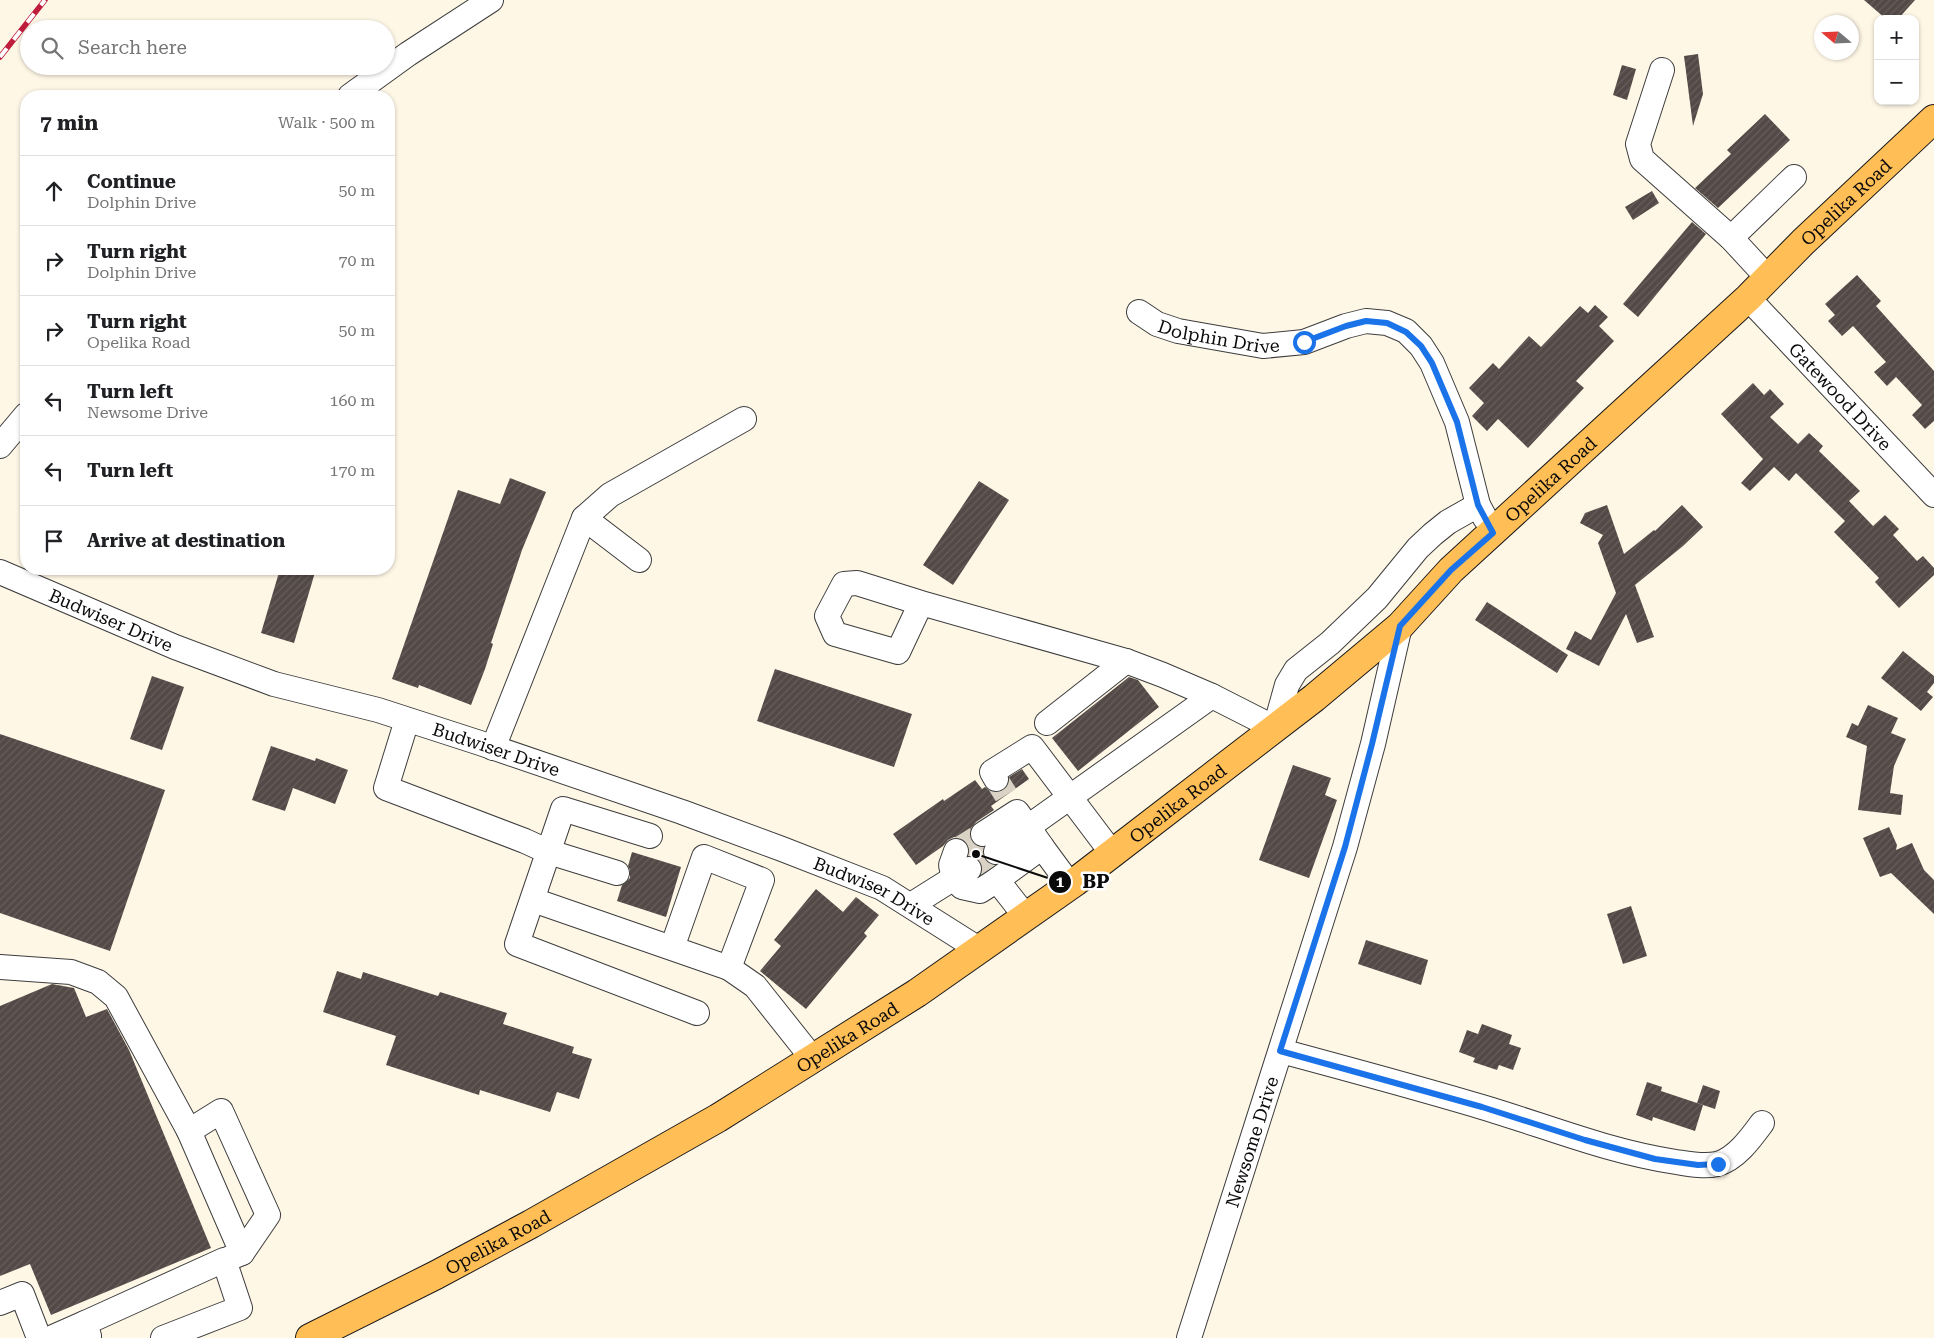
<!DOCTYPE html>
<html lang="en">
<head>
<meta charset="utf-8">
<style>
	:root { --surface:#fff; --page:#f6f6f6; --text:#202124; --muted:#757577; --line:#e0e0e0 }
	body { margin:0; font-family:"Roboto Serif",serif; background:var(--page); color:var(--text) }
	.controls { position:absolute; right:15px; top:15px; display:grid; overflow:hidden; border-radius:10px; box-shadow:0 1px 4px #0004 }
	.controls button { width:45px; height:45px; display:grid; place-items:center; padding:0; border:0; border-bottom:1px solid var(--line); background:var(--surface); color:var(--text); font:25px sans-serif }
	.compass { position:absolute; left:1814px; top:15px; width:45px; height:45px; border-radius:50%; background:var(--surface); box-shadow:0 1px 4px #0004; rotate:289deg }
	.stop { position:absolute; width:15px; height:15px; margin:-11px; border:4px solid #1a73e8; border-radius:50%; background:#fff }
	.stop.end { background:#1a73e8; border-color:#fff; box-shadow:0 1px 5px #0008 }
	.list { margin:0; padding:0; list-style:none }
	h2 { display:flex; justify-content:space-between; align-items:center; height:65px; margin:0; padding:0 20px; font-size:21px }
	h2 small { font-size:16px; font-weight:400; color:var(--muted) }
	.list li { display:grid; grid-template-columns:32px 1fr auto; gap:15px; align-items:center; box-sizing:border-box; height:70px; padding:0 20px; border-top:1px solid var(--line) }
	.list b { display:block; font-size:19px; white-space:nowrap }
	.list p { margin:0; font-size:16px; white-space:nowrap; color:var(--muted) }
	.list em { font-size:16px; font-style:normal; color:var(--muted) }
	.icon { flex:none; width:28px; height:28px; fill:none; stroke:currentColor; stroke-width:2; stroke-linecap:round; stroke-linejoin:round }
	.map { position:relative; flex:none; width:1934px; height:1338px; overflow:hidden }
	.search { position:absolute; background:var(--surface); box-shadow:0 1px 4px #0004; left:20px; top:20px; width:375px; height:55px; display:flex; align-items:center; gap:12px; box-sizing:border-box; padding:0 18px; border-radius:28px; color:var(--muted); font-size:19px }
	.panel { position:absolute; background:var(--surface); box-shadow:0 1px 4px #0004; left:20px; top:90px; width:375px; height:485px; border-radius:20px }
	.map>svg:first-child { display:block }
</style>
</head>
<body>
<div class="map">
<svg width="1934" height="1338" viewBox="0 0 1934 1338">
	<defs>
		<pattern id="building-hatch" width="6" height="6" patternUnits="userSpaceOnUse" patternTransform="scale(1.25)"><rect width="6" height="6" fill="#534946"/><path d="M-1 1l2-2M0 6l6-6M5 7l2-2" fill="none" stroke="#675f5c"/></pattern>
	</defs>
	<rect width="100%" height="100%" fill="#fff7e6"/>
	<g fill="url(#building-hatch)">
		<polygon points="1864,0 1915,0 1898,19 1886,19"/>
		<polygon points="1698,54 1703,94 1693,126 1684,56"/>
		<polygon points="1622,65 1636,69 1627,100 1613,95"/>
		<polygon points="1765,114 1790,140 1718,208 1695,188 1731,154 1727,150"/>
		<polygon points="1652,191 1659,203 1633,220 1625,207"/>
		<polygon points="1692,222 1706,234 1638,317 1623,304"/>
		<polygon points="1857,275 1881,301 1876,306 1934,371 1934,421 1925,429 1912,415 1922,405 1896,377 1887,386 1874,372 1886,362 1853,326 1842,336 1828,321 1835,315 1825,304"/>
		<polygon points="1595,305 1608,317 1599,326 1614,341 1576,381 1584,388 1528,448 1498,419 1487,431 1472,416 1484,403 1469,388 1493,363 1499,369 1529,336 1541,347 1580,306 1588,313"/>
		<polygon points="1753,383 1764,395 1770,389 1784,404 1770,417 1798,444 1809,433 1823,446 1819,451 1860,491 1849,501 1873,526 1885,515 1899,529 1893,535 1917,561 1923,556 1934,568 1934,575 1899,608 1875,582 1879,578 1834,532 1845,521 1796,473 1789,481 1774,467 1750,491 1741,483 1763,459 1721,414"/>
		<polygon points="510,478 546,492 522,550 491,643 493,644 485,669 471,705 419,685 418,688 392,679 458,490 500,504"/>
		<polygon points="979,481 1009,500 953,585 923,565"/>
		<polygon points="1607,505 1624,554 1654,530 1655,531 1682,505 1703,527 1683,546 1635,585 1654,637 1637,643 1626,614 1599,666 1566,649 1575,631 1591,640 1616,593 1598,543 1603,535 1580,523 1585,513"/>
		<polygon points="280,569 316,569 294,643 261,633"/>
		<polygon points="1487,602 1568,655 1557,673 1475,620"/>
		<polygon points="1903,651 1934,676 1934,683 1927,692 1933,697 1921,711 1881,678"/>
		<polygon points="775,669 912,714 894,767 757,721"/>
		<polygon points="152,676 184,687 162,750 130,739"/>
		<polygon points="1129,677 1138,680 1159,707 1078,771 1052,738"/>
		<polygon points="1868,705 1898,718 1891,733 1906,739 1894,766 1890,793 1903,795 1901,815 1858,810 1867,746 1846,737 1852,723 1858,726"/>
		<polygon points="0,734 165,790 110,951 0,913"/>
		<polygon points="271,746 315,761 316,758 348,770 335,804 293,788 285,811 252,800"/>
		<polygon points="1293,765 1331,778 1325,795 1337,800 1309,878 1259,860"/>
		<polygon points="1022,769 1029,779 991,806 994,810 976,822 971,828 969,835 971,841 976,846 983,848 983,854 985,860 994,865 982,874 983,868 981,862 976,857 969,855 969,848 967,843 961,838 954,837 948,840 943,846 916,865 893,834 943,799 944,801 975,780 982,789 985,787 990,791 996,793 1003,791 1008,785 1009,777"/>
		<polygon points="1889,827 1897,845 1896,850 1912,843 1924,870 1934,880 1934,914 1891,873 1880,877 1863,838"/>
		<polygon points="632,852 681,867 666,917 617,901 622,885 630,878 630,870 628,866"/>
		<polygon points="816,889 843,912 856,897 879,915 864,933 867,936 806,1009 760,971 781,946 774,940"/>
		<polygon points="1631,906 1647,956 1623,964 1607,914"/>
		<polygon points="1366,940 1428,960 1421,985 1358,964"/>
		<polygon points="337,971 361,979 363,972 438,996 440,992 507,1013 503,1024 574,1047 572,1053 592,1059 579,1099 557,1092 550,1112 480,1090 479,1095 386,1065 396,1036 323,1012"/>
		<polygon points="52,984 74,988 86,1017 107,1009 129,1050 211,1248 51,1315 30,1264 0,1276 0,1006"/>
		<polygon points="1482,1024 1512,1035 1509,1044 1521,1048 1513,1070 1499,1065 1497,1070 1473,1062 1475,1058 1459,1052 1467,1030 1478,1034"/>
		<polygon points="1647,1082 1662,1087 1661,1091 1703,1105 1695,1131 1653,1117 1652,1121 1636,1115"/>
		<polygon points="1703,1085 1720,1091 1715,1109 1697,1103"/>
	</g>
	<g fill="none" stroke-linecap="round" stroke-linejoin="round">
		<g stroke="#dad3c5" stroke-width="24" stroke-dasharray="24 12" stroke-linecap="butt">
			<polyline points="996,779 1006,795"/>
			<polyline points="956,851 983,834"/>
			<polyline points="969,869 996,852"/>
		</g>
		<g stroke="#3d3d3d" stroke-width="26">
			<g id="minor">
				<polyline points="1662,70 1638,144 1642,159 1731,238 1768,278"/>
				<polyline points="350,96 408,54 491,0"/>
				<polyline points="1731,238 1794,177"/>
				<path id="s1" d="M 1748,298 L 1934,495"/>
				<path id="s2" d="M 1139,312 L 1157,324 L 1178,331 L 1263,346 L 1304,342 L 1346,326 L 1366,321 L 1387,323 L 1406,331 L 1421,346 L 1432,363 L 1457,422 L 1478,505 L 1485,518"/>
				<polyline points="0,446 26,415"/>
				<polyline points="584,518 639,560"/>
				<path id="s3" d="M 0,572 L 175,647 L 274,684 L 378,710 L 480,743 L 682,812 L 782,849 L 882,888 L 980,950"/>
				<polyline points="921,603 898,652 835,634 827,616 844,584 857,583 921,603 1126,661 1163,675 1212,696 1275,728 1287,685 1296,670 1330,643 1377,598 1418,548 1433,534 1448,522 1478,505"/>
				<polyline points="407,720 386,788 525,841 549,852 617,873"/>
				<polyline points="1047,723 1126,661"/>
				<polyline points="493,748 584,518 610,495 744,419"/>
				<polyline points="996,779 992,772 1032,747 1112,853"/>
				<polyline points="983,834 1017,812 1028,827 1212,696"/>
				<polyline points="650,836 563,809 517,944 697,1013"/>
				<polyline points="1042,847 1070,885"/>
				<polyline points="956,851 951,865 954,878 969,869"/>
				<polyline points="996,852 1028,827 1042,847 997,880"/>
				<polyline points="533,900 729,968 762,880 704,857 672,948"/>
				<polyline points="911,905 954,878 962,887 980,891 997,880 1026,917"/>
				<polyline points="0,967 71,972 98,982 116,997 189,1131 242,1253"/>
				<polyline points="729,968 755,986 813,1059"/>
				<path d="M 1281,1051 C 1348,1069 1415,1087 1482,1107 C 1546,1126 1609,1152 1676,1162 C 1689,1164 1704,1167 1717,1164 C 1736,1159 1751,1138 1762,1123"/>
				<polyline points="189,1131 221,1111 268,1215 242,1253 230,1258"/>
				<polyline points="0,1303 22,1294 39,1338"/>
				<polyline points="85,1323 224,1260 240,1308 163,1338"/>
				<polyline points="51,1338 85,1323 89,1336"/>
				<path id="s4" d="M 1189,1338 L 1345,847 L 1373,744 L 1400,626"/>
			</g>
		</g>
		<g stroke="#1b1b1b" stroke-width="30">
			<g id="major">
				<path id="s5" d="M 310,1338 L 436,1275 L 531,1224 L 718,1118 L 917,993 L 1075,882 L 1314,698 L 1400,626 L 1451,570 L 1748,298 L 1803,242 L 1934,119"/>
			</g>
		</g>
		<use href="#minor" stroke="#fff" stroke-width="24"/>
		<use href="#major" stroke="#ffbe56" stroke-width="28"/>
		<g stroke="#be1d3c" stroke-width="5.5">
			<polyline id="rail" points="0,57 45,0"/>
		</g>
		<use href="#rail" stroke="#fff" stroke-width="4" stroke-dasharray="11" stroke-linecap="butt"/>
	</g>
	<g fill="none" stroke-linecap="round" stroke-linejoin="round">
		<polyline stroke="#1a73e8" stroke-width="6" points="1304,342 1346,326 1366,321 1387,323 1406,332 1421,346 1432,363 1457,422 1478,505 1493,533 1451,570 1400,626 1372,744 1345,847 1280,1051 1482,1107 1585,1140 1655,1159 1698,1165 1718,1164"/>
	</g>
	<g text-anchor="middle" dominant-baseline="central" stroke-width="5" stroke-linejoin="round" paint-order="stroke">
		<g font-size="18" fill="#0a0a0a" stroke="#fff">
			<text stroke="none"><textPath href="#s5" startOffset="1921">Opelika Road</textPath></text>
			<text stroke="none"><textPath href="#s2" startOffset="85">Dolphin Drive</textPath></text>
			<text stroke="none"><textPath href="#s1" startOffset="135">Gatewood Drive</textPath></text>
			<text stroke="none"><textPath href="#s5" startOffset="1516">Opelika Road</textPath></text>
			<text stroke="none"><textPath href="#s3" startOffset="121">Budwiser Drive</textPath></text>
			<text stroke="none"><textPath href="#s3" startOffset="528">Budwiser Drive</textPath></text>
			<text stroke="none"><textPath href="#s5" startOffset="1021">Opelika Road</textPath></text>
			<text stroke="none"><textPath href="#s3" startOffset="932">Budwiser Drive</textPath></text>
			<text stroke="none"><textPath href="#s5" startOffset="616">Opelika Road</textPath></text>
			<text stroke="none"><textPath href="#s4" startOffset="206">Newsome Drive</textPath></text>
			<text stroke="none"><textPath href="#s5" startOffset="211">Opelika Road</textPath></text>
		</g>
	</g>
	<path fill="none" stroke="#0a0a0a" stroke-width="2" d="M976 854L1060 882"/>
	<g fill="#0a0a0a" stroke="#fff" stroke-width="2">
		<circle cx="976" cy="854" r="5"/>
		<circle cx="1060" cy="882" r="12"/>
	</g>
	<g font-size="15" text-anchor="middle" font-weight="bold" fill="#fff">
		<text x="1060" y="887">1</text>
	</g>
	<g font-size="19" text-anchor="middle" font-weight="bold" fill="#0a0a0a" stroke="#fff" stroke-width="5" stroke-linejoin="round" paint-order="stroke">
		<text x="1096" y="888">BP</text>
	</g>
</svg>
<div class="controls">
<button>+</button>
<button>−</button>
</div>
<svg class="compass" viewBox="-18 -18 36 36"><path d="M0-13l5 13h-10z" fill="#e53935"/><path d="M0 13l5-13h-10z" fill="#757577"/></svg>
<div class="stop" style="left:1304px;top:342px"></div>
<div class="stop end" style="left:1718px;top:1164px"></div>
<div class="search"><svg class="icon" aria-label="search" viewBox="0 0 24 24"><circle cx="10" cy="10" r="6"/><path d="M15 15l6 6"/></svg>Search here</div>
<section class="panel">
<h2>7 min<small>Walk · 500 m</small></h2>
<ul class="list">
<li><svg class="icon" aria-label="ahead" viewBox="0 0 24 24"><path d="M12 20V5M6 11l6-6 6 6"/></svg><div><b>Continue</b><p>Dolphin Drive</p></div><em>50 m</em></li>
<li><svg class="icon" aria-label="right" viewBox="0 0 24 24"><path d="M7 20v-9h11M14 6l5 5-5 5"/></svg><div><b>Turn right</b><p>Dolphin Drive</p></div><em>70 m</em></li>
<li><svg class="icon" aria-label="right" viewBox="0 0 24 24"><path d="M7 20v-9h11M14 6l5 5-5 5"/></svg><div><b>Turn right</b><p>Opelika Road</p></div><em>50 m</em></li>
<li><svg class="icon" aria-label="left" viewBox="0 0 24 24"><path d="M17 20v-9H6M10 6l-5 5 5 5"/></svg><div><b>Turn left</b><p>Newsome Drive</p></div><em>160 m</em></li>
<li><svg class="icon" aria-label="left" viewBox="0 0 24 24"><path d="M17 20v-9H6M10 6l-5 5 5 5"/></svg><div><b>Turn left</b></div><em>170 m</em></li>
<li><svg class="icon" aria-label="arrive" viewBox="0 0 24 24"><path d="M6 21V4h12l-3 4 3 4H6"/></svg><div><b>Arrive at destination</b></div></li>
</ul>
</section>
</div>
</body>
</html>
